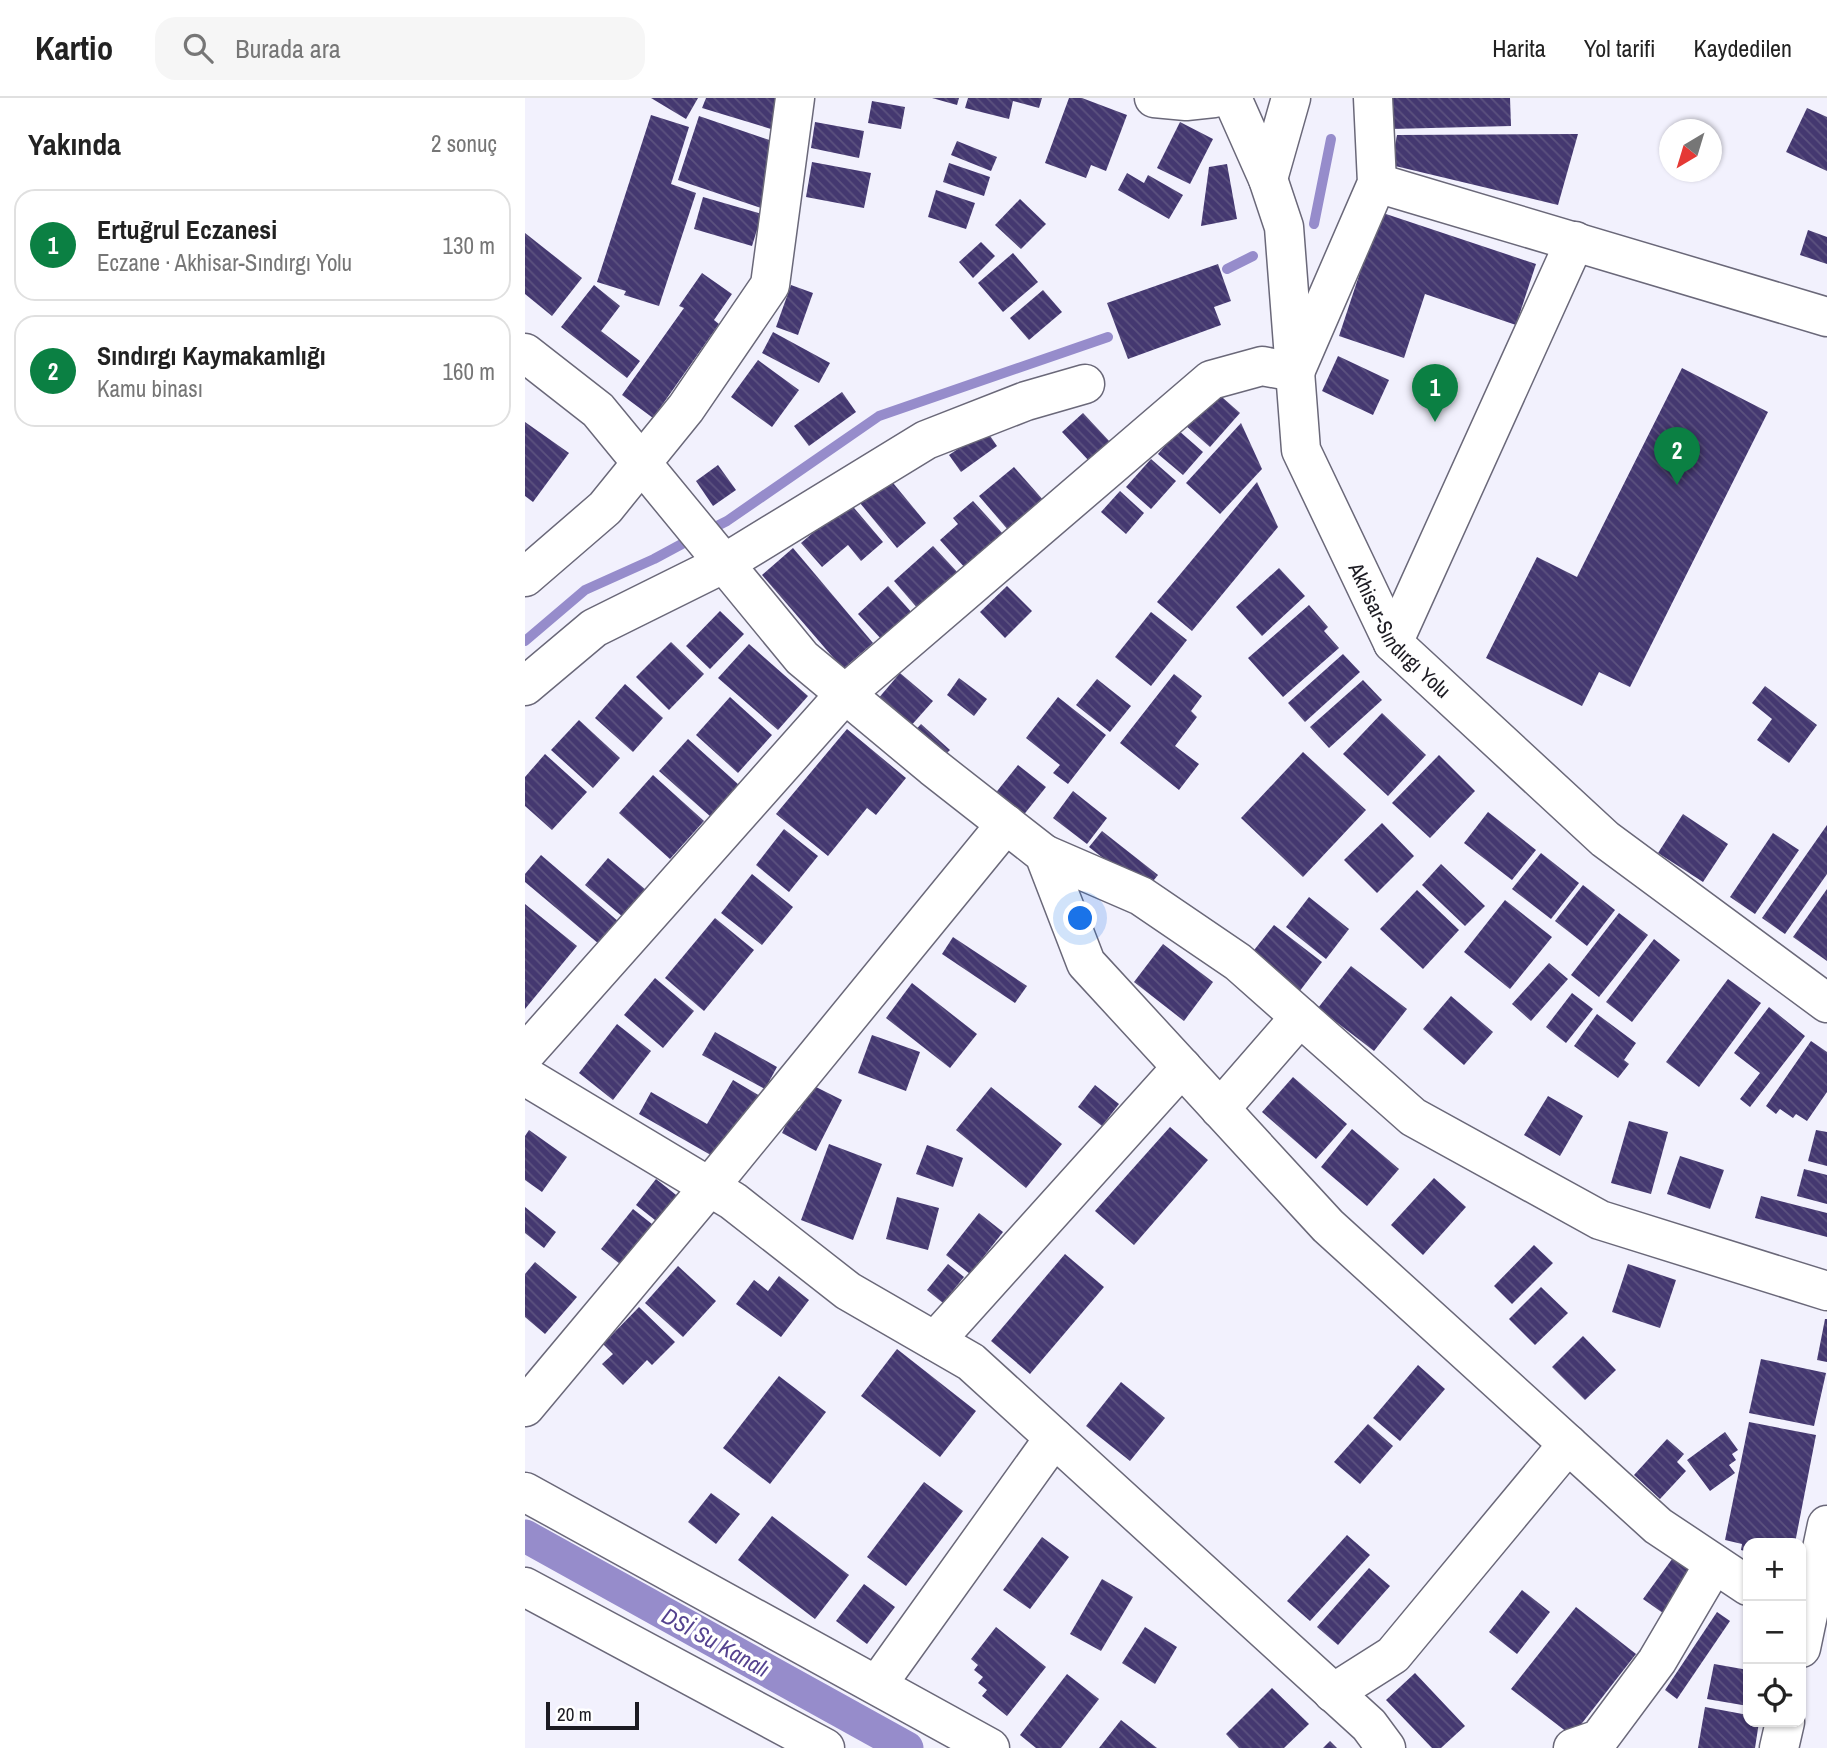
<!DOCTYPE html>
<html lang="tr">
<head>
<meta charset="utf-8">
<style>
	:root { --surface:#fff; --page:#f6f6f6; --text:#222; --muted:#767676; --line:#e0e0e0; --accent:#0b8043 }
	body { margin:0; font-family:"Archivo Narrow",sans-serif; background:var(--page); color:var(--text) }
	.controls { position:absolute; right:21px; bottom:21px; display:grid; overflow:hidden; border-radius:14px; box-shadow:0 2px 5px #0004 }
	.controls button { width:63px; height:63px; display:grid; place-items:center; padding:0; border:0; border-bottom:2px solid var(--line); background:var(--surface); color:var(--text); font:35px sans-serif }
	.compass { position:absolute; left:1134px; top:21px; width:63px; height:63px; border-radius:50%; background:var(--surface); box-shadow:0 2px 5px #0004; rotate:218deg }
	.scale { position:absolute; left:21px; bottom:18px; width:93px; box-sizing:border-box; padding-left:7px; border:4px solid #1c1b22; border-top:0; font-size:19px; line-height:24px; white-space:nowrap; color:#1c1b22; -webkit-text-stroke:5px #fff; paint-order:stroke }
	.you { position:absolute; left:556px; top:821px; width:24px; height:24px; margin:-18px; border:5px solid #fff; border-radius:50%; background:#1a73e8; box-shadow:0 0 0 10px #1a73e833 }
	.badge { display:grid; place-items:center; width:46px; height:46px; border-radius:50%; background:var(--accent); color:#fff; font-size:23px; font-weight:700 }
	.pin { position:absolute; translate:-50% -58px; filter:drop-shadow(0 2px 4px #0008) }
	.pin::after { content:''; position:absolute; top:37px; width:24px; height:21px; background:inherit; clip-path:polygon(0 0,100% 0,50% 100%) }
	.list { margin:0; padding:0; list-style:none }
	h2 { display:flex; justify-content:space-between; align-items:center; height:91px; margin:0; padding:0 28px; font-size:30px }
	h2 small { font-size:23px; font-weight:400; color:var(--muted) }
	.list li { display:grid; grid-template-columns:46px 1fr auto; gap:21px; align-items:center; box-sizing:border-box; height:112px; margin:0 14px 14px; padding:0 14px; border:2px solid var(--line); border-radius:21px }
	.list b { display:block; font-size:26px; white-space:nowrap }
	.list p { margin:0; font-size:23px; white-space:nowrap; color:var(--muted) }
	.list em { font-size:23px; font-style:normal; color:var(--muted) }
	.icon { flex:none; width:38px; height:38px; fill:none; stroke:currentColor; stroke-width:2; stroke-linecap:round; stroke-linejoin:round }
	.map { position:relative; flex:none; width:1302px; height:1650px; overflow:hidden }
	header { display:flex; align-items:center; gap:42px; box-sizing:border-box; height:98px; padding:0 35px; background:var(--surface); border-bottom:2px solid var(--line) }
	header strong { font-size:33px }
	nav { display:flex; gap:38px; margin-inline-start:auto; font-size:24px }
	.search { width:490px; height:63px; background:var(--page); display:flex; align-items:center; gap:18px; box-sizing:border-box; padding:0 24px; border-radius:21px; color:var(--muted); font-size:26px }
	main { display:flex }
	aside { flex:1; background:var(--surface) }
	.map>svg:first-child { display:block }
</style>
</head>
<body>
<header>
<strong>Kartio</strong>
<div class="search"><svg class="icon" aria-label="search" viewBox="0 0 24 24"><circle cx="10" cy="10" r="6"/><path d="M15 15l6 6"/></svg>Burada ara</div>
<nav><a>Harita</a><a>Yol tarifi</a><a>Kaydedilen</a></nav>
</header>
<main>
<aside>
<h2>Yakında<small>2 sonuç</small></h2>
<ul class="list">
<li><span class="badge">1</span><div><b>Ertuğrul Eczanesi</b><p>Eczane · Akhisar-Sındırgı Yolu</p></div><em>130 m</em></li>
<li><span class="badge">2</span><div><b>Sındırgı Kaymakamlığı</b><p>Kamu binası</p></div><em>160 m</em></li>
</ul>
</aside>
<div class="map">
<svg width="1302" height="1650" viewBox="0 0 1302 1650">
	<defs>
		<pattern id="building-back-hatch" width="6" height="6" patternUnits="userSpaceOnUse" patternTransform="scale(1.75)"><rect width="6" height="6" fill="#443870"/><path d="M-1 5l2 2M0 0l6 6M5-1l2 2" fill="none" stroke="#5c527f"/></pattern>
	</defs>
	<rect width="100%" height="100%" fill="#f2f1fd"/>
	<g fill="none" stroke-linecap="round" stroke-linejoin="round">
		<g stroke="#968ccb" stroke-width="10">
			<polyline points="789,126 806,41"/>
			<polyline points="702,171 728,158"/>
			<polyline points="182,433 202,423 354,318 583,239"/>
			<polyline points="0,543 60,492 129,461 168,440"/>
		</g>
		<polyline stroke="#968ccb" stroke-width="33" points="0,1438 382,1650"/>
	</g>
	<g fill="url(#building-back-hatch)">
		<polygon points="126,0 173,0 161,21"/>
		<polygon points="181,0 255,0 246,31 177,10"/>
		<polygon points="407,0 434,0 432,7"/>
		<polygon points="443,0 517,0 514,10 488,3 484,21 440,10"/>
		<polygon points="544,0 557,0 602,17 581,73 566,67 561,80 520,65"/>
		<polygon points="865,0 985,0 986,28 866,31"/>
		<polygon points="347,3 380,9 376,31 343,25"/>
		<polygon points="1282,10 1302,19 1302,73 1261,54"/>
		<polygon points="126,17 164,29 146,86 171,95 134,208 99,197 101,193 72,184"/>
		<polygon points="174,18 250,44 239,79 245,81 236,110 153,82"/>
		<polygon points="290,24 339,33 334,60 286,50"/>
		<polygon points="655,24 688,41 665,86 632,70"/>
		<polygon points="1053,36 1033,107 866,67 872,37"/>
		<polygon points="432,43 472,59 466,73 426,57"/>
		<polygon points="287,64 346,75 339,110 281,99"/>
		<polygon points="424,65 465,79 459,98 418,84"/>
		<polygon points="702,66 712,121 676,128 684,69"/>
		<polygon points="602,75 619,85 623,77 658,97 644,121 593,92"/>
		<polygon points="411,92 450,105 441,131 403,119"/>
		<polygon points="178,99 237,116 227,148 169,131"/>
		<polygon points="495,101 521,126 496,151 470,127"/>
		<polygon points="855,114 1011,166 991,227 900,196 879,260 814,238"/>
		<polygon points="1283,132 1302,139 1302,166 1275,157"/>
		<polygon points="0,135 57,180 27,218 0,196"/>
		<polygon points="456,144 470,158 448,180 434,164"/>
		<polygon points="488,155 513,184 478,214 453,185"/>
		<polygon points="693,166 706,203 689,209 696,227 603,261 582,205"/>
		<polygon points="177,175 207,196 189,222 194,226 128,320 97,297 159,210 154,208"/>
		<polygon points="69,187 95,208 76,233 115,263 102,280 36,229"/>
		<polygon points="266,187 288,195 273,237 251,229"/>
		<polygon points="518,192 537,214 504,242 485,220"/>
		<polygon points="248,234 305,265 294,285 237,255"/>
		<polygon points="813,258 864,282 848,317 797,293"/>
		<polygon points="233,262 274,292 247,329 206,299"/>
		<polygon points="1157,270 1243,314 1105,589 1074,574 1057,608 961,560 1012,459 1052,479"/>
		<polygon points="689,292 715,315 685,349 660,327"/>
		<polygon points="317,294 331,314 284,348 269,328"/>
		<polygon points="558,315 586,345 565,364 537,334"/>
		<polygon points="0,324 44,355 8,404 0,398"/>
		<polygon points="716,325 737,371 695,416 661,385"/>
		<polygon points="461,332 472,348 436,374 424,357"/>
		<polygon points="653,332 678,354 658,377 633,356"/>
		<polygon points="626,361 651,383 626,411 601,389"/>
		<polygon points="193,367 211,392 188,408 171,383"/>
		<polygon points="489,369 519,403 484,433 454,398"/>
		<polygon points="364,380 401,425 372,450 335,405"/>
		<polygon points="732,384 753,429 667,533 632,504"/>
		<polygon points="595,393 619,415 601,436 576,414"/>
		<polygon points="448,403 479,437 441,471 415,442 433,426 428,420"/>
		<polygon points="324,404 358,444 336,463 323,447 297,469 276,445"/>
		<polygon points="408,448 434,476 394,512 369,483"/>
		<polygon points="268,450 348,545 318,571 237,477"/>
		<polygon points="754,470 780,498 737,538 711,509"/>
		<polygon points="363,488 388,516 358,543 333,516"/>
		<polygon points="482,488 507,513 480,540 455,514"/>
		<polygon points="784,507 803,529 799,533 814,550 758,599 723,560"/>
		<polygon points="195,513 219,536 185,571 161,548"/>
		<polygon points="626,514 662,542 626,588 590,559"/>
		<polygon points="146,544 179,576 144,612 111,579"/>
		<polygon points="224,546 283,598 253,632 193,580"/>
		<polygon points="818,556 835,574 780,624 763,605"/>
		<polygon points="375,575 408,603 384,630 352,602"/>
		<polygon points="649,576 677,598 666,613 672,619 650,648 674,666 654,692 595,645"/>
		<polygon points="434,580 462,601 449,618 422,597"/>
		<polygon points="572,581 606,608 585,634 551,607"/>
		<polygon points="838,582 857,602 804,650 785,629"/>
		<polygon points="100,586 138,620 108,654 70,620"/>
		<polygon points="1240,588 1292,627 1264,665 1232,642 1247,621 1227,605"/>
		<polygon points="205,599 247,637 213,675 171,637"/>
		<polygon points="533,599 581,637 543,686 528,675 535,667 501,640"/>
		<polygon points="857,615 901,657 863,698 818,656"/>
		<polygon points="54,622 95,660 68,690 26,652"/>
		<polygon points="396,626 425,652 416,661 387,636"/>
		<polygon points="322,631 381,680 351,717 342,710 303,758 251,716"/>
		<polygon points="163,641 214,687 186,719 134,673"/>
		<polygon points="778,654 841,712 778,779 716,720"/>
		<polygon points="20,656 62,694 27,732 0,708 0,679"/>
		<polygon points="914,657 950,693 905,740 867,705"/>
		<polygon points="493,667 521,689 489,729 461,707"/>
		<polygon points="128,677 179,723 145,761 94,715"/>
		<polygon points="548,693 582,720 562,746 528,720"/>
		<polygon points="963,714 1011,752 987,782 939,745"/>
		<polygon points="1158,716 1203,746 1178,784 1133,755"/>
		<polygon points="857,725 889,758 852,795 819,762"/>
		<polygon points="1302,727 1302,776 1260,836 1237,820"/>
		<polygon points="259,731 293,758 264,794 231,767"/>
		<polygon points="577,733 633,777 620,793 564,749"/>
		<polygon points="1248,735 1274,752 1230,816 1205,799"/>
		<polygon points="1016,755 1054,785 1026,821 987,791"/>
		<polygon points="16,757 94,824 74,846 0,784 0,776"/>
		<polygon points="83,760 121,792 98,819 60,787"/>
		<polygon points="916,766 960,808 940,828 897,787"/>
		<polygon points="227,776 268,809 237,847 196,815"/>
		<polygon points="1058,787 1090,812 1062,848 1030,823"/>
		<polygon points="1302,791 1302,863 1268,839"/>
		<polygon points="892,792 934,832 898,871 855,831"/>
		<polygon points="784,799 824,831 801,861 761,829"/>
		<polygon points="980,802 1027,839 985,891 939,854"/>
		<polygon points="0,806 52,848 0,911"/>
		<polygon points="1094,815 1123,837 1074,899 1046,877"/>
		<polygon points="190,820 229,852 179,913 140,880"/>
		<polygon points="749,827 797,864 774,894 726,856"/>
		<polygon points="428,839 502,888 490,905 417,856"/>
		<polygon points="1129,841 1155,862 1107,924 1081,904"/>
		<polygon points="638,846 688,884 659,923 609,884"/>
		<polygon points="1024,865 1043,881 1006,923 987,906"/>
		<polygon points="826,868 882,911 849,953 793,910"/>
		<polygon points="130,880 169,913 138,950 99,917"/>
		<polygon points="1203,881 1236,905 1174,989 1141,964"/>
		<polygon points="387,885 452,936 425,970 361,920"/>
		<polygon points="1047,895 1068,911 1041,945 1021,929"/>
		<polygon points="926,898 968,934 939,967 898,931"/>
		<polygon points="1244,909 1280,938 1225,1009 1215,1001 1235,975 1209,955"/>
		<polygon points="1072,916 1111,945 1099,962 1104,966 1093,980 1049,948"/>
		<polygon points="92,926 126,953 88,1002 54,975"/>
		<polygon points="190,934 252,969 240,991 177,957"/>
		<polygon points="347,937 395,954 381,993 333,975"/>
		<polygon points="1286,943 1302,954 1302,994 1282,1023 1271,1016 1268,1020 1255,1011 1251,1016 1241,1008"/>
		<polygon points="768,979 822,1026 791,1061 737,1014"/>
		<polygon points="208,982 235,998 198,1064 114,1016 126,994 182,1026"/>
		<polygon points="287,987 317,1002 291,1053 257,1035 269,1010 274,1013"/>
		<polygon points="570,987 594,1006 577,1028 553,1009"/>
		<polygon points="466,989 537,1046 501,1090 431,1032"/>
		<polygon points="1023,998 1058,1018 1035,1058 999,1037"/>
		<polygon points="1104,1023 1143,1034 1126,1096 1086,1085"/>
		<polygon points="645,1029 683,1062 609,1147 570,1113"/>
		<polygon points="827,1031 874,1071 842,1108 796,1069"/>
		<polygon points="4,1032 42,1059 17,1094 0,1082 0,1038"/>
		<polygon points="1291,1032 1302,1034 1302,1068 1283,1063"/>
		<polygon points="304,1046 357,1066 328,1142 276,1122"/>
		<polygon points="402,1047 438,1060 428,1089 391,1076"/>
		<polygon points="1155,1058 1199,1072 1185,1111 1142,1096"/>
		<polygon points="1279,1071 1302,1077 1302,1106 1272,1098"/>
		<polygon points="909,1080 941,1109 898,1157 866,1127"/>
		<polygon points="131,1081 155,1100 135,1126 111,1107"/>
		<polygon points="1236,1098 1302,1115 1302,1139 1230,1120"/>
		<polygon points="372,1099 414,1110 403,1152 361,1141"/>
		<polygon points="0,1109 31,1134 19,1150 0,1135"/>
		<polygon points="108,1111 132,1130 100,1170 76,1151"/>
		<polygon points="454,1115 478,1134 445,1176 421,1157"/>
		<polygon points="1009,1147 1028,1165 987,1206 969,1188"/>
		<polygon points="540,1156 579,1189 505,1276 466,1243"/>
		<polygon points="10,1164 52,1199 20,1236 0,1219 0,1176"/>
		<polygon points="423,1166 439,1179 418,1205 402,1192"/>
		<polygon points="1103,1166 1151,1182 1135,1230 1087,1214"/>
		<polygon points="153,1168 191,1203 158,1239 120,1205"/>
		<polygon points="254,1178 284,1202 256,1239 211,1206 229,1182 243,1193"/>
		<polygon points="1016,1189 1043,1215 1010,1247 984,1221"/>
		<polygon points="114,1209 150,1244 127,1267 122,1262 98,1287 77,1266 88,1256 78,1246"/>
		<polygon points="1300,1221 1302,1221 1302,1264 1292,1262"/>
		<polygon points="1058,1238 1091,1272 1060,1302 1027,1269"/>
		<polygon points="372,1251 451,1313 415,1359 336,1298"/>
		<polygon points="1236,1261 1301,1275 1289,1328 1224,1315"/>
		<polygon points="893,1267 920,1291 875,1343 848,1320"/>
		<polygon points="254,1278 301,1314 245,1386 198,1350"/>
		<polygon points="596,1284 640,1320 605,1363 561,1328"/>
		<polygon points="1224,1324 1291,1337 1270,1445 1223,1445 1223,1454 1216,1452 1217,1446 1200,1442"/>
		<polygon points="843,1326 868,1348 835,1386 809,1364"/>
		<polygon points="1200,1334 1213,1352 1207,1356 1211,1362 1204,1367 1210,1375 1185,1393 1162,1362"/>
		<polygon points="1142,1341 1159,1356 1152,1364 1161,1373 1135,1401 1109,1377"/>
		<polygon points="399,1384 438,1413 381,1488 342,1459"/>
		<polygon points="186,1395 215,1416 191,1446 163,1424"/>
		<polygon points="247,1418 324,1477 290,1521 213,1462"/>
		<polygon points="822,1437 845,1457 785,1523 762,1503"/>
		<polygon points="517,1439 544,1459 505,1511 478,1492"/>
		<polygon points="1150,1457 1177,1477 1145,1520 1118,1501"/>
		<polygon points="844,1470 865,1488 813,1547 792,1529"/>
		<polygon points="577,1481 608,1499 576,1553 545,1536"/>
		<polygon points="339,1486 370,1509 342,1546 311,1523"/>
		<polygon points="997,1492 1025,1514 992,1556 964,1534"/>
		<polygon points="1051,1509 1111,1556 1047,1638 986,1591"/>
		<polygon points="1192,1514 1205,1523 1152,1601 1140,1592"/>
		<polygon points="471,1529 521,1569 482,1618 457,1598 462,1592 453,1585 458,1579 449,1572 453,1567 446,1561"/>
		<polygon points="620,1529 652,1549 630,1586 597,1565"/>
		<polygon points="1189,1566 1223,1572 1223,1608 1182,1601"/>
		<polygon points="890,1575 940,1628 916,1650 907,1650 861,1602"/>
		<polygon points="542,1576 574,1601 536,1650 511,1650 495,1637"/>
		<polygon points="747,1590 784,1626 759,1650 714,1650 701,1636"/>
		<polygon points="1180,1609 1223,1617 1223,1624 1234,1624 1230,1650 1173,1650"/>
		<polygon points="596,1622 632,1650 574,1650"/>
		<polygon points="805,1643 812,1650 798,1650"/>
	</g>
	<g fill="none" stroke-linecap="round" stroke-linejoin="round">
		<g stroke="#6a6879" stroke-width="41">
			<g id="minor">
				<polyline points="629,0 661,3 689,0"/>
				<polyline points="743,81 766,0"/>
				<polyline points="852,85 1302,219"/>
				<polyline points="0,255 73,312 277,560 408,669 519,756 561,865 803,1128 1133,1428 1223,1488"/>
				<polyline points="0,479 80,410 161,310 245,187 270,0"/>
				<polyline points="868,545 1050,143"/>
				<polyline points="0,588 69,530 200,465 401,342 501,303 560,286"/>
				<polyline points="519,756 616,798 713,864 888,1019 1075,1122 1302,1193"/>
				<polyline points="0,956 320,596 686,282 737,268 770,274 852,85 848,0"/>
				<polyline points="0,978 208,1103 323,1193 446,1264 844,1627 861,1650"/>
				<polyline points="695,1011 775,919"/>
				<polyline points="410,1243 657,969"/>
				<polyline points="0,1309 185,1088 481,726"/>
				<polyline points="0,1394 465,1650"/>
				<polyline points="0,1489 300,1650"/>
				<polyline points="1276,1550 1302,1427"/>
				<polyline points="352,1587 529,1340"/>
				<polyline points="808,1595 868,1557 1043,1346"/>
				<polyline points="1048,1650 1074,1641 1132,1563 1189,1466"/>
				<polyline points="1254,1650 1260,1624"/>
			</g>
		</g>
		<g stroke="#6a6879" stroke-width="41">
			<g id="major">
				<path id="s1" d="M 707,0 L 743,81 L 759,129 L 776,352 L 868,545 L 1080,741 L 1302,905"/>
			</g>
		</g>
		<use href="#minor" stroke="#fff" stroke-width="38"/>
		<use href="#major" stroke="#fff" stroke-width="38"/>
	</g>
	<g text-anchor="middle" dominant-baseline="central" stroke-width="7" stroke-linejoin="round" paint-order="stroke">
		<g font-size="21" fill="#1c1b22" stroke="#fff">
			<text stroke="none"><textPath href="#s1" startOffset="570">Akhisar-Sındırgı Yolu</textPath></text>
		</g>
		<g font-size="23" font-style="italic" fill="#54428f" stroke="#fff">
			<text transform="translate(191 1544) rotate(29)">DSİ Su Kanalı</text>
		</g>
	</g>
</svg>
<div class="controls">
<button>+</button>
<button>−</button>
<button><svg class="icon" aria-label="locate" viewBox="0 0 24 24"><circle cx="12" cy="12" r="6"/><path d="M12 2v4M12 18v4M2 12h4M18 12h4"/></svg></button>
</div>
<svg class="compass" viewBox="-18 -18 36 36"><path d="M0-13l5 13h-10z" fill="#e53935"/><path d="M0 13l5-13h-10z" fill="#767676"/></svg>
<div class="scale">20 m</div>
<div class="you"></div>
<div class="pin badge" style="left:910px;top:324px">1</div>
<div class="pin badge" style="left:1152px;top:387px">2</div>
</div>
</main>
</body>
</html>
